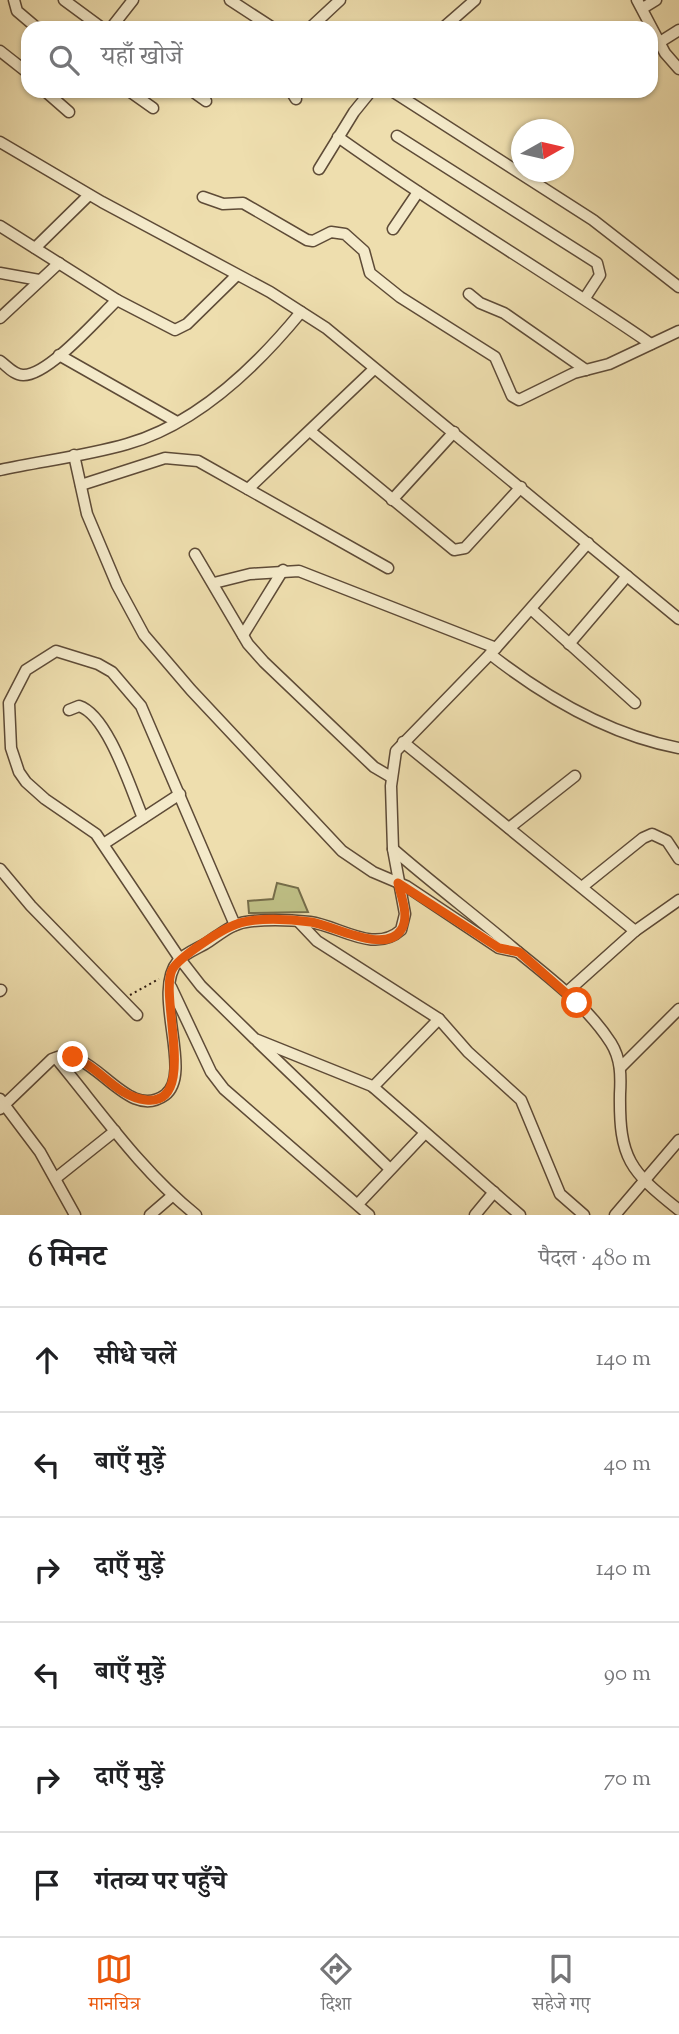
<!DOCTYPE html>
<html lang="hi">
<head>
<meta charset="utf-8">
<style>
	:root { --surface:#fff; --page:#f2f2f2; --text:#202124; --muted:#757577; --line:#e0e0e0; --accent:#ea580c }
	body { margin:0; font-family:"Sorts Mill Goudy","Noto Serif Devanagari",serif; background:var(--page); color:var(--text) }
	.compass { position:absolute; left:511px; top:119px; width:63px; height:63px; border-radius:50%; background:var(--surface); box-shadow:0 2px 5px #0004; rotate:82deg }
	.stop { position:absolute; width:21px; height:21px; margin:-16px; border:5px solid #ea580c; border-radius:50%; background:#fff }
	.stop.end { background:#ea580c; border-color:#fff; box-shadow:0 2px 7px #0008 }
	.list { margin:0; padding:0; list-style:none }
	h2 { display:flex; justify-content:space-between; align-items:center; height:91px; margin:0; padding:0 28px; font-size:30px }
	h2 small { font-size:23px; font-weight:400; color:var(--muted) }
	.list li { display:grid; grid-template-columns:46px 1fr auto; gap:21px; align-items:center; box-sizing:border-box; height:105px; padding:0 28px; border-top:2px solid var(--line) }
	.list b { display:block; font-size:26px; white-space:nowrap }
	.list em { font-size:23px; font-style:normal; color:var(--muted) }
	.icon { flex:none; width:38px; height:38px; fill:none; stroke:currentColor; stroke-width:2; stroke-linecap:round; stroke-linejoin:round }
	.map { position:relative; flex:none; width:679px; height:1215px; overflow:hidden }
	.search { position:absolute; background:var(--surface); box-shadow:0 2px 5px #0004; left:21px; right:21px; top:21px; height:77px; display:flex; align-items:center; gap:18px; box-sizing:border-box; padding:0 24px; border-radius:21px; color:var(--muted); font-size:26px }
	.sheet { height:721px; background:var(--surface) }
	nav { display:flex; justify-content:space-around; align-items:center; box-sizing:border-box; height:98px; border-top:2px solid var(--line); background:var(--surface); font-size:19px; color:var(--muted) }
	nav a { display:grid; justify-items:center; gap:4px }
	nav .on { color:var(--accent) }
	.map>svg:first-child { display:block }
</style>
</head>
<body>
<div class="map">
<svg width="679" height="1215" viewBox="0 0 679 1215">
	<rect width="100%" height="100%" fill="#eedeae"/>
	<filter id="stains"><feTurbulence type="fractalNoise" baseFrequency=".00286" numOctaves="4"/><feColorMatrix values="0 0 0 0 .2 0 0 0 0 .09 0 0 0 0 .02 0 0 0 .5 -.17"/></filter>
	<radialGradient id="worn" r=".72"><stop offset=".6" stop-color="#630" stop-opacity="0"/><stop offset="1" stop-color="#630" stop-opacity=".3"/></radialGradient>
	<polygon fill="#bfc086" stroke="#766d4a" stroke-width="2" points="277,883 298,888 308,912 249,913 248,901 273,899"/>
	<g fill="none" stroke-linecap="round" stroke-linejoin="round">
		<g stroke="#5e4b37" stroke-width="13">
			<g id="minor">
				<polyline points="14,0 17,11 37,28"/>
				<polyline points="64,0 102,28"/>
				<polyline points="230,0 273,28"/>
				<polyline points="637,0 665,53 679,69"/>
				<polyline points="643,8 656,0"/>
				<polyline points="111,28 133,0"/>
				<polyline points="310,28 340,0"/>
				<polyline points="443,28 475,0"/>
				<polyline points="660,42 679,30"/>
				<polyline points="0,51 28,73"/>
				<polyline points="45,91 69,112"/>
				<polyline points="129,91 153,108"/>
				<polyline points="192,91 206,101"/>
				<polyline points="291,91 296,99"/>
				<polyline points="392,91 593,220 679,287"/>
				<polyline points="397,136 597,263 600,275 585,298"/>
				<path d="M 338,137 C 440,210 548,273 651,344"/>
				<polyline points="0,142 102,202 270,292 326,328 679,619"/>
				<polyline points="319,169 354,112 371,91"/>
				<polyline points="203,197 223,204 243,203 307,240 313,241 331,232 345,234 364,251 370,273 400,297 495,357 512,396 519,400 574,373 609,364 679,331"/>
				<polyline points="0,226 117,300 175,330 187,324 236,276"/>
				<polyline points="393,229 418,192"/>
				<polyline points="35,248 89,195"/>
				<polyline points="0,273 39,280"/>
				<polyline points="469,294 480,303 504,313 586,370"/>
				<polyline points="0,318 59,263"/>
				<polyline points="59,355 177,422"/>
				<path d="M 0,361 C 7,366 14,375 23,375 C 48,376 98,318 117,300"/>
				<polyline points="310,431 454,550 465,548 521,487"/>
				<polyline points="74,455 87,514 117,585 144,635 191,690 342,851 373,872 406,886 499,948 518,952"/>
				<path d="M 0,470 C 42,461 85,456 127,444 C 197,424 256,367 301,312"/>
				<polyline points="81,485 165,458 198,461 388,568"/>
				<polyline points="248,489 374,369"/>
				<polyline points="392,500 454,432"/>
				<polyline points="195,554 248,644 264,662 374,767 391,777"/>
				<polyline points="214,583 250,574 299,571 496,648"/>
				<polyline points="531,609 635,703"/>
				<polyline points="243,635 283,570"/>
				<polyline points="569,644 627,576"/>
				<path d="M 490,654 C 545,697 609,735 679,748"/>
				<path d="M 69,710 L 79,706 C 108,715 131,790 143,818"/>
				<polyline points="403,742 635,931"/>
				<polyline points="509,828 575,776"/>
				<polyline points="105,843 180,794"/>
				<path d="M 393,849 C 432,883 473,914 512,947 C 547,976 586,1004 611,1043 C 621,1059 621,1076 620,1094 C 619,1159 630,1171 679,1210"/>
				<polyline points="0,869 31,906 137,1015"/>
				<polyline points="582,887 643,838 652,834 667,841 679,859"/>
				<polyline points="299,922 317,941 439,1019 468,1052 521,1100 560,1194 584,1215"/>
				<polyline points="235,925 141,706 112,672 98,664 56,651 26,670 9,703 11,748 19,772 26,782 45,799 96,834 180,959 201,986 255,1039 372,1086 520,1215"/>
				<polyline points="171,987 211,1072 224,1089 369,1215"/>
				<polyline points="0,991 1,990"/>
				<polyline points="567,992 635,931 679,900"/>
				<polyline points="258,1042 390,1169"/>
				<path d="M 56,1058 C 100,1111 141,1171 196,1215"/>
				<polyline points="620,1068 679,1009"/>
				<polyline points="373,1087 439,1019"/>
				<polyline points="0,1099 40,1152 75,1215"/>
				<path d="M 0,1109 L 52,1059 C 92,1040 125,1124 165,1095 C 194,1073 151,993 178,961 C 184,954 196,949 205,944 C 218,936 231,924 246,922 C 266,919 291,920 310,922 C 340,926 374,954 401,930 L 405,914 L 393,849 L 391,786 L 396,751 L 496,648 L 588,543"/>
				<polyline points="56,1178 115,1131"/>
				<polyline points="358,1204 425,1133"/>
				<polyline points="150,1215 172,1196"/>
				<polyline points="475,1215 494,1192"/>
				<polyline points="615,1215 679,1140"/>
			</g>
		</g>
		<polyline stroke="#2e1a0f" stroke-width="2" stroke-dasharray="2 3.5" stroke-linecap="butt" points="130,995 159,979"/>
		<use href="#minor" stroke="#f4eaca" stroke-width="10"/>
	</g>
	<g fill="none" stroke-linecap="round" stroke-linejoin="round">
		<path stroke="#ea580c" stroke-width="9" d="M 73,1057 C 100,1067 116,1097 146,1100 C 199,1106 159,998 172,970 C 179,957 222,929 237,924 C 256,917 290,919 311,922 C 332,925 385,955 401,930 C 410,917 401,896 398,883 L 499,948 L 519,952 L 577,1003"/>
	</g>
	<rect width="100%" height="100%" filter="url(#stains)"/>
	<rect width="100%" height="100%" fill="url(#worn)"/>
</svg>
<svg class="compass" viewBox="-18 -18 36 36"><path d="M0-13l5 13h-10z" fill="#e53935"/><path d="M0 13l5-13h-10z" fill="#757577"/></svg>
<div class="stop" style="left:577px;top:1003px"></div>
<div class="stop end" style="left:73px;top:1057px"></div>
<div class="search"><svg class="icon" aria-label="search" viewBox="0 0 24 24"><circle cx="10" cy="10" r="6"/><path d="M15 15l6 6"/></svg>यहाँ खोजें</div>
</div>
<section class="sheet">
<h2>6 मिनट<small>पैदल · 480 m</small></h2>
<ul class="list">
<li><svg class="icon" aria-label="ahead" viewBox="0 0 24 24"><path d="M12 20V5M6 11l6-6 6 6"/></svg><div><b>सीधे चलें</b></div><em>140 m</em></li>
<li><svg class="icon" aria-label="left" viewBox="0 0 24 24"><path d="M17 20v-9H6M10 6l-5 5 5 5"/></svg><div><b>बाएँ मुड़ें</b></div><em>40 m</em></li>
<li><svg class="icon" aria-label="right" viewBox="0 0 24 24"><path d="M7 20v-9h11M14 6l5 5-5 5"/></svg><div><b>दाएँ मुड़ें</b></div><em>140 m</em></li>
<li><svg class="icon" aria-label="left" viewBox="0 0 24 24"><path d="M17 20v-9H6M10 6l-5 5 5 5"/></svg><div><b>बाएँ मुड़ें</b></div><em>90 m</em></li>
<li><svg class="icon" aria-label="right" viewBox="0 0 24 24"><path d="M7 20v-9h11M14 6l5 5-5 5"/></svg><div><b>दाएँ मुड़ें</b></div><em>70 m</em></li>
<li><svg class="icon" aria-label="arrive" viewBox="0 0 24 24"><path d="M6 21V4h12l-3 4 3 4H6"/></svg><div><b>गंतव्य पर पहुँचे</b></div></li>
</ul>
</section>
<nav>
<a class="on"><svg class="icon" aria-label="map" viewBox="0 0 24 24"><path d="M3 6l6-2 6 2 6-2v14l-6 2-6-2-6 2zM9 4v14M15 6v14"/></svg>मानचित्र</a>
<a><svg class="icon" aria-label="directions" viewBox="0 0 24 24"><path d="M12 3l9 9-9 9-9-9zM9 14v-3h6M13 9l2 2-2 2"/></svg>दिशा</a>
<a><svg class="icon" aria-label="saved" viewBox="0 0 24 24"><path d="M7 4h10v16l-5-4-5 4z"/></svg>सहेजे गए</a>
</nav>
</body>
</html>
